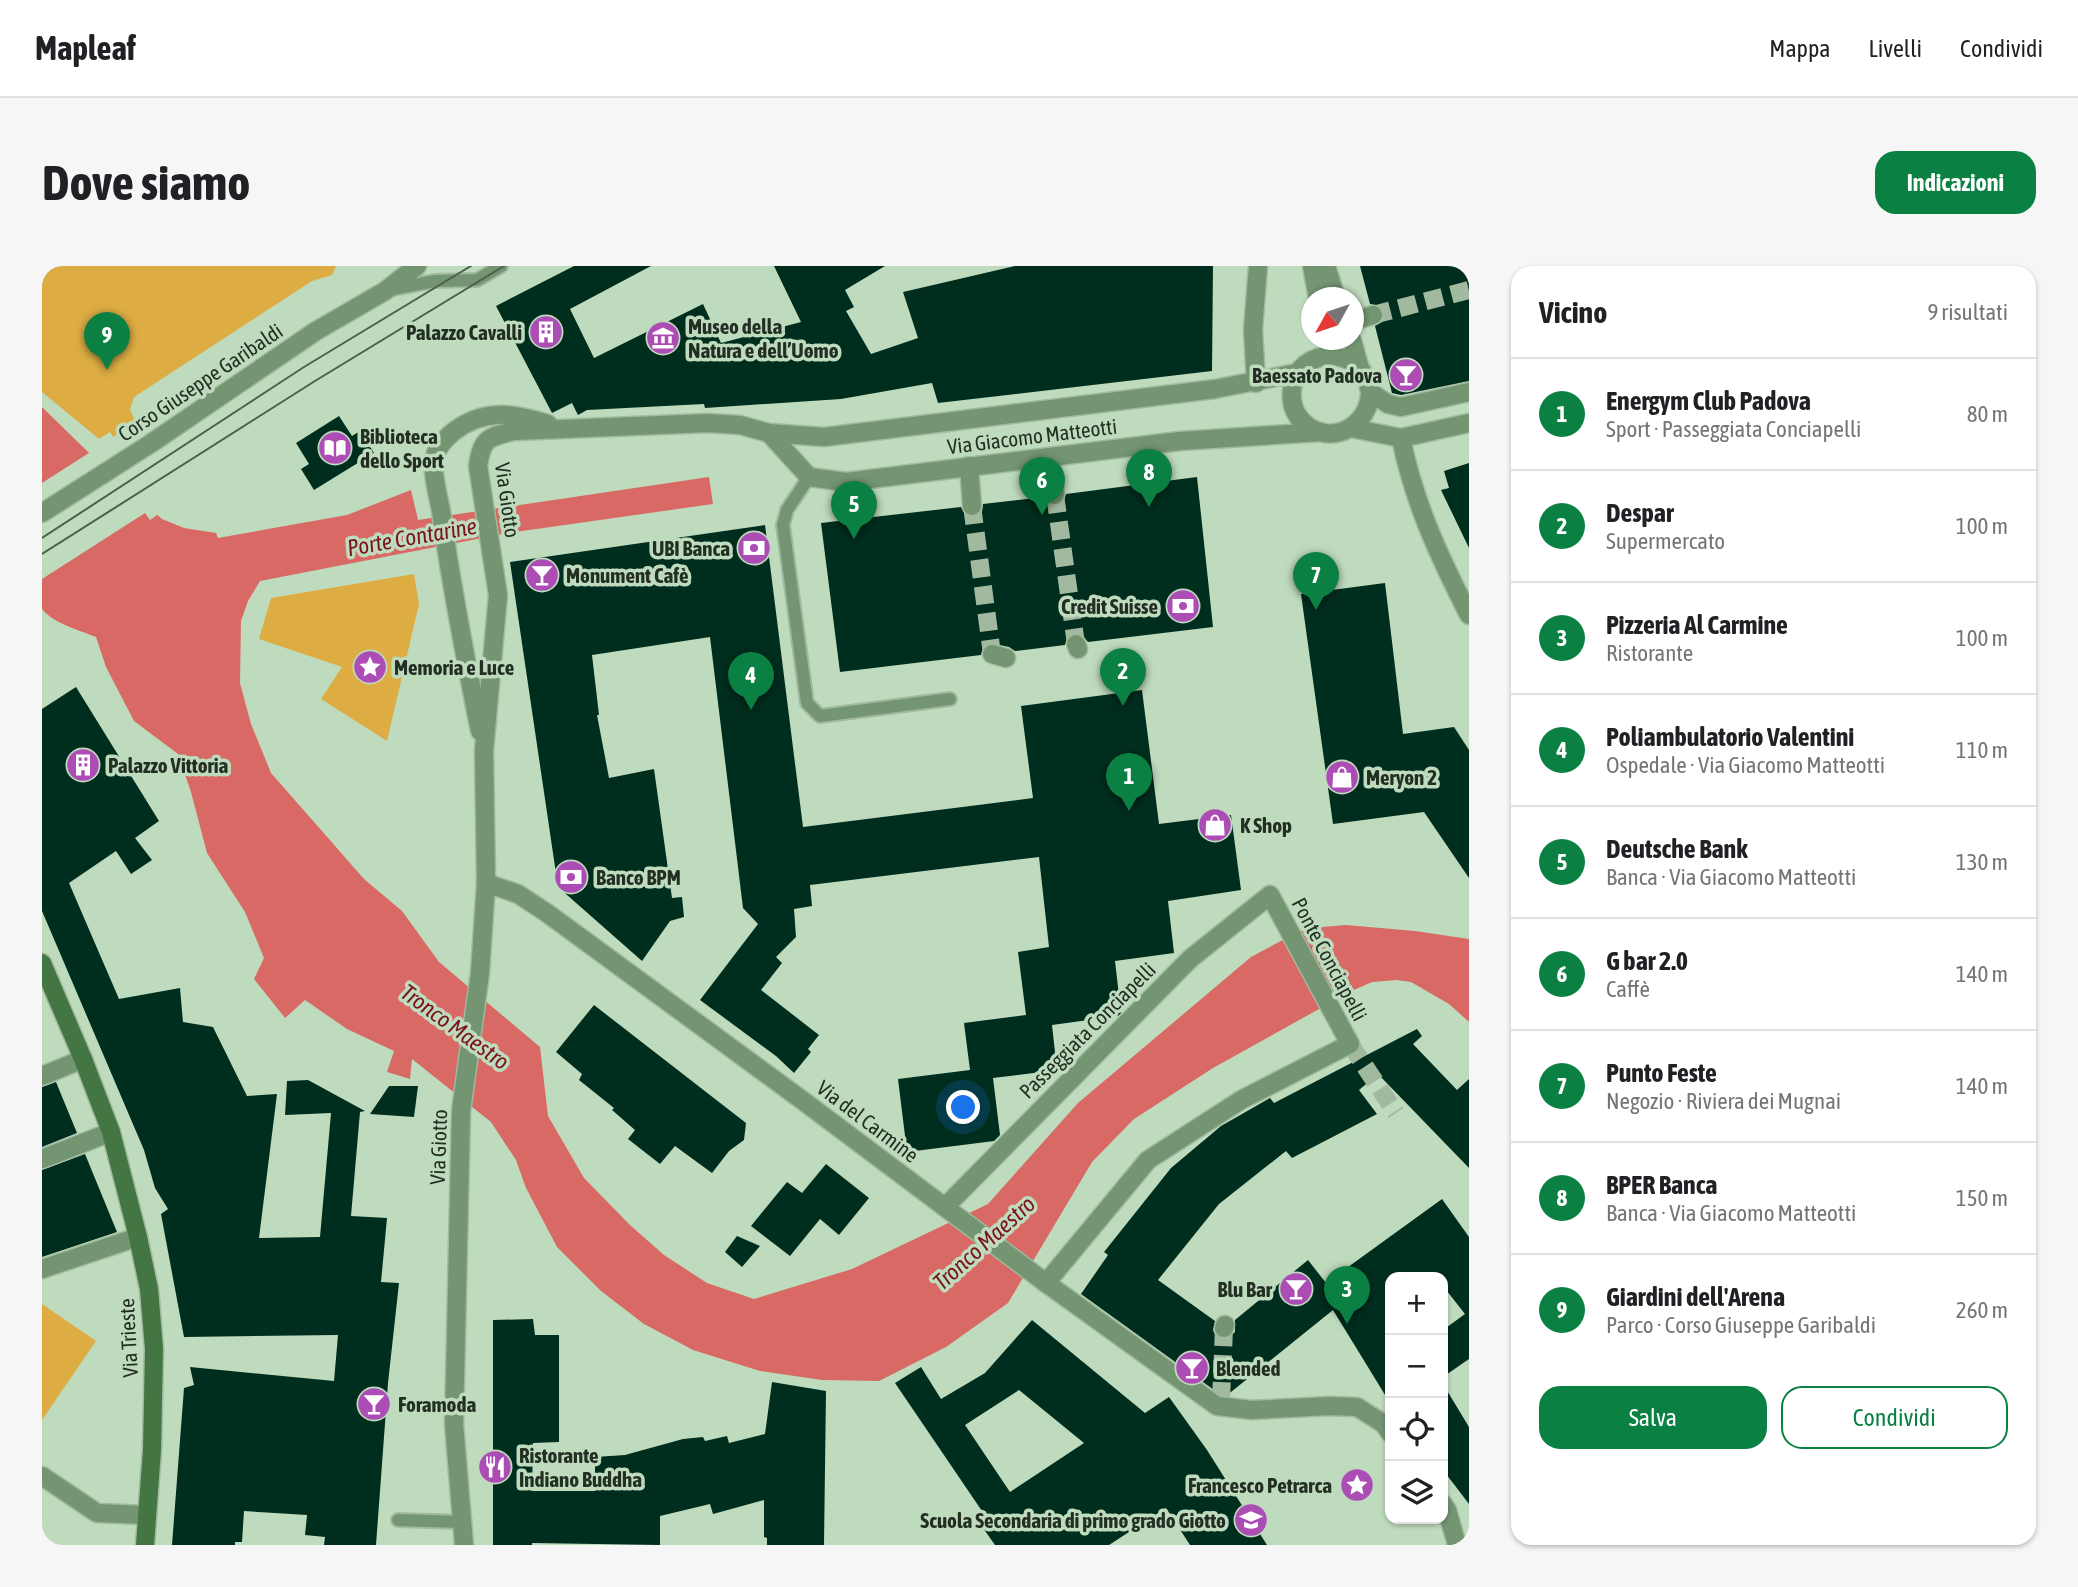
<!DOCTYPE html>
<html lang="it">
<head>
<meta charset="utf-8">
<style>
	:root { --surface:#fff; --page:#f6f6f6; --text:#202124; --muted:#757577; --line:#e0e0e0; --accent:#0b8043 }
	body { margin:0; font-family:"Asap Condensed",sans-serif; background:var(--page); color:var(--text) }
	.controls { position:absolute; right:21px; bottom:21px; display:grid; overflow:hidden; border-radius:14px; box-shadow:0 2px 5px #0004 }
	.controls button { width:63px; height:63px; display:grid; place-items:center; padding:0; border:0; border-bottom:2px solid var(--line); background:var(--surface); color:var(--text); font:35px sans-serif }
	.compass { position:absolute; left:1259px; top:21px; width:63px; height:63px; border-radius:50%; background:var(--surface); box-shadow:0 2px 5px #0004; rotate:230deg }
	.you { position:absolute; left:922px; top:842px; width:24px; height:24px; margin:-18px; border:5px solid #fff; border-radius:50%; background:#1a73e8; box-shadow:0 0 0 10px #1a73e833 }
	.badge { display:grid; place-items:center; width:46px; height:46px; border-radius:50%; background:var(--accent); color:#fff; font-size:23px; font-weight:700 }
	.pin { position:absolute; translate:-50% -58px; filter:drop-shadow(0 2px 4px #0008) }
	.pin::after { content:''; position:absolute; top:37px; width:24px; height:21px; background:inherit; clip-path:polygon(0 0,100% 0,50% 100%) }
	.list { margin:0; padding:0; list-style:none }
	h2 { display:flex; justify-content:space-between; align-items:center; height:91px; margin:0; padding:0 28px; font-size:30px }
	h2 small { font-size:23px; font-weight:400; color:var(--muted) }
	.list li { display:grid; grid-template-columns:46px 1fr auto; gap:21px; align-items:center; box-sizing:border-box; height:112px; padding:0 28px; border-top:2px solid var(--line) }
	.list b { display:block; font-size:26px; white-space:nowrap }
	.list p { margin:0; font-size:23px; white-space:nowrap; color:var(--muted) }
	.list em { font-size:23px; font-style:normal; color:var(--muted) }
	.actions { display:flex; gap:14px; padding:21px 28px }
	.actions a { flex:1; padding:16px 0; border:2px solid var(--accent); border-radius:21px; text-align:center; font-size:24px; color:var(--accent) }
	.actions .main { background:var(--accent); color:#fff }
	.icon { flex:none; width:38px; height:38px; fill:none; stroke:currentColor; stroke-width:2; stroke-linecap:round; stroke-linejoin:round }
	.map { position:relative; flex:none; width:1427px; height:1279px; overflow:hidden; border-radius:21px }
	header { display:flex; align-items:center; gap:42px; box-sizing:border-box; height:98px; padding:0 35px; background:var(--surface); border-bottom:2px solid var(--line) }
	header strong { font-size:33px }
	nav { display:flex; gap:38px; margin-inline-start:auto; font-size:24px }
	.intro { display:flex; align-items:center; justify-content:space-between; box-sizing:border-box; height:168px; padding:0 42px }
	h1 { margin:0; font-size:49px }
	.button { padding:18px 32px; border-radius:21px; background:var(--accent); color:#fff; font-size:24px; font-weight:700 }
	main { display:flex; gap:42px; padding:0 42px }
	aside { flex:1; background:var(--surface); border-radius:21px; box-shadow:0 2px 5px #0004 }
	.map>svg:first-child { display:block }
</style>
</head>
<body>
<header>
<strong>Mapleaf</strong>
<nav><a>Mappa</a><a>Livelli</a><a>Condividi</a></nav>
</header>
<div class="intro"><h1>Dove siamo</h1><a class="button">Indicazioni</a></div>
<main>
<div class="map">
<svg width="1427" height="1279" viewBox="0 0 1427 1279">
	<rect width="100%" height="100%" fill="#bfdbbe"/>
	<g fill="#ddad44">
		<polygon points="0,0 294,0 290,9 270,15 92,131 88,144 94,156 71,171 68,166 57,173 0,126"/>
		<polygon points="372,308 377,338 345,475 279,433 300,401 217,373 229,332"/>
		<polygon points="0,1038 54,1075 0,1154"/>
	</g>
	<path fill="#d96965" d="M 0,141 L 44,184 L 120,253 L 142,262 L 174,267 L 176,272 L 305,249 L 369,224 L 376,254 L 667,211 L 671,238 L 466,267 L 218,315 L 206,335 L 199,355 L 198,417 L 209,458 L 229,507 L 322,613 L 360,645 L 397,696 L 498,781 L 506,850 L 542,912 L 588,959 L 622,989 L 665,1017 L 712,1033 L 810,1003 L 946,938 L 1036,837 L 1209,691 L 1254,667 L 1269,662 L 1304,659 L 1373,665 L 1427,673 L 1427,756 L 1407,738 L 1369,716 L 1355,714 L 1330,716 L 1296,731 L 1277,743 L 1171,802 L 1092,853 L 1050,896 L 966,1037 L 904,1081 L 837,1115 L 780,1114 L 718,1105 L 651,1084 L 602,1058 L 559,1025 L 515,981 L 484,922 L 474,894 L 449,856 L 370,793 L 368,813 L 345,806 L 352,785 L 305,763 L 263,734 L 243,752 L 212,713 L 222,692 L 203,646 L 165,587 L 149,526 L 136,488 L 92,455 L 64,401 L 54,371 C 37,364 12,358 0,343 Z"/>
	<polygon fill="#bfdbbe" points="50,185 118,247 108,254 103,247 0,313 0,217"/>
	<g fill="#002e1e" fill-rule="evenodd">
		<polygon points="532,0 609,0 528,43 552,92 661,38 679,77 759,56 732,0 843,0 803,24 812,41 804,45 829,88 876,72 861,26 973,0 1171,0 1170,105 896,137 890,117 799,133 663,142 662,138 545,144 536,149 530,137 510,147 454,40"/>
		<polygon points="1318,0 1427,0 1427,115 1359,129 1350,127 1333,60 1340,56 1342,46 1338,40 1328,38"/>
		<polygon points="297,150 310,170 318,165 332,187 272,224 259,203 267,198 254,177"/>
		<polygon points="1427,197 1427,282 1399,224 1407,222 1402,205"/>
		<polygon points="1155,211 1171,361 1046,376 1040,369 1030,367 1025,372 1023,379 973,385 967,381 948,377 942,380 939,389 798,406 779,257 919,241 924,250 932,251 940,246 941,238 1002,231 1004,236 1014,240 1020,238 1024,228"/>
		<polygon points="723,259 761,561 991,532 979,440 1100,424 1117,558 1189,549 1199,624 1126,635 1132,687 1073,695 1079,747 1076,750 1010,759 1015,804 951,812 958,869 952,875 865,886 856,813 928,804 922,757 984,749 976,686 1007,681 997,591 768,619 770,640 752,643 754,671 734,691 740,697 719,724 777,769 766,783 769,786 752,807 734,790 658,734 716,658 701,642 668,371 550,389 557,449 555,449 567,512 612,503 630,632 640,631 642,651 628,655 600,695 516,621 468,296"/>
		<polygon points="1343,317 1361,468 1412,461 1427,484 1427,612 1382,546 1291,558 1259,328"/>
		<polygon points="34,421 117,555 93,572 110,594 89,608 74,585 27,617 77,733 138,722 141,756 171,761 205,830 235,828 217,972 278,971 289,847 243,849 245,815 266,814 323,845 318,846 309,950 345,952 339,1016 357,1017 346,1117 334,1279 282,1279 283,1271 263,1269 265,1249 202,1245 200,1276 193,1276 193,1279 130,1279 142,1122 152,1119 148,1101 292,1115 296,1069 142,1071 119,948 126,943 113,922 102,884 0,645 0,443"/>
		<polygon points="552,739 704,857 702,874 687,885 670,907 633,880 618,898 586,873 593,864 570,844 572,842 537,814 540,808 514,786"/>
		<polygon points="1375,763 1380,770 1371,778 1415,824 1427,813 1427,902 1336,808 1317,824 1335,848 1250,892 1244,885 1177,938 1116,1014 1173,1055 1171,1064 1173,1069 1179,1073 1185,1073 1193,1066 1193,1054 1266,994 1284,1017 1400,933 1427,971 1427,1093 1401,1111 1401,1064 1423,1048 1401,1020 1401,1011 1348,1011 1348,1137 1291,1044 1184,1130 1179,1129 1039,1028 1066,989 1062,986 1129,902 1179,860 1228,832 1232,837"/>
		<polygon points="14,816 35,867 0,881 0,821"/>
		<polygon points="347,820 376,820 372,851 328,848"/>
		<polygon points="43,888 75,966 0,991 0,904"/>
		<polygon points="784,898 827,932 797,969 778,953 748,990 709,960 745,916 760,927"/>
		<polygon points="695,970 718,980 700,1001 683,986"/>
		<polygon points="491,1053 493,1069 517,1069 517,1176 491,1177 490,1225 553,1225 553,1191 583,1189 641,1173 661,1171 663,1175 685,1170 687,1177 723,1168 730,1116 784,1125 782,1279 725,1279 725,1272 722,1271 722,1234 671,1248 668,1238 618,1250 618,1279 490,1277 490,1279 451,1279 451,1054"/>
		<path d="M 990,1054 L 1103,1147 L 1127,1131 L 1165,1184 L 1225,1279 L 1148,1279 L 1124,1242 L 1067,1279 L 953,1279 L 934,1252 L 942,1248 L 853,1117 L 879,1101 L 899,1133 L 943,1107 ZM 977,1124 L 1042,1177 L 968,1226 L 923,1159 Z"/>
		<polygon points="1401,1118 1427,1161 1427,1238 1401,1204"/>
	</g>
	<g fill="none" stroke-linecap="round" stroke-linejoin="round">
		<g stroke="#a0b99f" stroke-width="18" stroke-dasharray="18 9" stroke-linecap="butt">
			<polyline points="1331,49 1427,24"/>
			<polyline points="1013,229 1034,378"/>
			<polyline points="930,240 950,388"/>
			<polyline points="1308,778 1354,847"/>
			<polyline points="1179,1134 1182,1062"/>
		</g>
		<g stroke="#a0b99f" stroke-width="16">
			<g id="lane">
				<polyline points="346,24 393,15 435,14 459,0"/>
				<polyline points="767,211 745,244 741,259 765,437 778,450 908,433"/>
				<polyline points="356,1254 419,1256"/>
			</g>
		</g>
		<g stroke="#a0b99f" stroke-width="21">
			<g id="street">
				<polyline points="1270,0 1276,32"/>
				<polyline points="1284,0 1294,32"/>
				<polyline points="1311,55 1331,49"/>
				<polyline points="1310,74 1318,103"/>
				<polyline points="1214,117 1211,64 1216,0"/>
				<path d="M 1328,126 C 1328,157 1294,179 1267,161 C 1257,154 1251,144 1250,134 C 1244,82 1320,72 1328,126 L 1346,138 L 1359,141 L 1427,126"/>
				<polyline points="1309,162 1359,172 1427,157"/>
				<polyline points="727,167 767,211 804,216 1138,175 1279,166"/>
				<path d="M 1359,172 C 1372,237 1397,290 1427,349"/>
				<polyline points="1008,191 1013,229"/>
				<polyline points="927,200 930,240"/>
				<polyline points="0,247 108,178 274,65 343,25 375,0"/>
				<polyline points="1034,378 1036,383"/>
				<polyline points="950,388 964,392"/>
				<path d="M 438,465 C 423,391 409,319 399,245 C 396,228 388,203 394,187 C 397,180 405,171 411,166 C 442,142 471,147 506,158"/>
				<polyline points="444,617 476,628 505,647 760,834 1004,1017 1175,1140 1210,1144 1288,1140 1315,1141 1342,1158 1348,1167"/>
				<polyline points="0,810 41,793"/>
				<polyline points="0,893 69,866"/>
				<polyline points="903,941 1148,693 1228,629 1308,778 1199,834 1106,894 1004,1017"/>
				<polyline points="0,1003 96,971"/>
				<polyline points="1182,1062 1183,1059"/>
				<polyline points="0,1210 55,1247 105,1249"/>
				<polyline points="1401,1238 1405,1244 1415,1279"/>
				<path d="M 422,1279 L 412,1158 L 419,845 L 438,707 L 444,617 L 442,485 L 456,329 L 436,200 C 440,172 446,171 472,165 L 666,157 L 698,159 L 727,167 L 782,171 L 1173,123 L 1255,107"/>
			</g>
		</g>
		<g stroke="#a0b99f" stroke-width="21">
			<polyline id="secondary" points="0,697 41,793 69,866 96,971 107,1023 112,1083 110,1184 103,1279"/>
		</g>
		<use href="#lane" stroke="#739572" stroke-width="12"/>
		<use href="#street" stroke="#739572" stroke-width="18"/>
		<use href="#secondary" stroke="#437643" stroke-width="18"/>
		<g stroke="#4f5f4f" stroke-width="2">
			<polyline points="0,272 262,101 429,0"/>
			<polyline points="0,288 273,115 462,0"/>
		</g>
	</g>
	<defs>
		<g id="building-disc" transform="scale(1.75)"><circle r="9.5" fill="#ac4db5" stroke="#bfdbbe"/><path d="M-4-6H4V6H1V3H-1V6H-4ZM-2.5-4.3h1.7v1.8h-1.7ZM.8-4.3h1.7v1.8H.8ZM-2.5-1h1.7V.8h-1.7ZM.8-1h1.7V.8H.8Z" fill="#fff"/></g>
		<g id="museum-disc" transform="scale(1.75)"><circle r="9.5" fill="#ac4db5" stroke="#bfdbbe"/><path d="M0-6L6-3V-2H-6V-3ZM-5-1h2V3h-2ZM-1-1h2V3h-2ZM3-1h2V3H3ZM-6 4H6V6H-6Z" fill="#fff"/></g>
		<g id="bar-disc" transform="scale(1.75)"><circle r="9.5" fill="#ac4db5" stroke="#bfdbbe"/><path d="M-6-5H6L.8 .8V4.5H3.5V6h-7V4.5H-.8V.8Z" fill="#fff"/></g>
		<g id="library-disc" transform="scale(1.75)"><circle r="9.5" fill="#ac4db5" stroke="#bfdbbe"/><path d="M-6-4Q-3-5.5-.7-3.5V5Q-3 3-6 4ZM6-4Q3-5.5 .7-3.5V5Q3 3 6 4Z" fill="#fff"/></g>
		<g id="bank-disc" transform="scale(1.75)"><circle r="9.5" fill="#ac4db5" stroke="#bfdbbe"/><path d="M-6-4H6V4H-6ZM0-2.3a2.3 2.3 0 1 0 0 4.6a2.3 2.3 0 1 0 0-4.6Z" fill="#fff"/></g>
		<g id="sight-disc" transform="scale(1.75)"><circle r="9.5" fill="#ac4db5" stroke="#bfdbbe"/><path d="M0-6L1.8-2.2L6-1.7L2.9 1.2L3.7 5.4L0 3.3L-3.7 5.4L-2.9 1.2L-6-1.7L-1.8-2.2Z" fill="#fff"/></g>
		<g id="shop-disc" transform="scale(1.75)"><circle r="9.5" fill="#ac4db5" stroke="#bfdbbe"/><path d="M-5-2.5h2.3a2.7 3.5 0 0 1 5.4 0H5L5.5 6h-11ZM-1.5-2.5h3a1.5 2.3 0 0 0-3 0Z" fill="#fff"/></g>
		<g id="restaurant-disc" transform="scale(1.75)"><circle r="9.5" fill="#ac4db5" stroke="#bfdbbe"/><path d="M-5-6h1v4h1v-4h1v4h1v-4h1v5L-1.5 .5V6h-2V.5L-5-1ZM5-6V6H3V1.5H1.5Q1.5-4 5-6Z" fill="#fff"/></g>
		<g id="school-disc" transform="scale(1.75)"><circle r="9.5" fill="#ac4db5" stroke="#bfdbbe"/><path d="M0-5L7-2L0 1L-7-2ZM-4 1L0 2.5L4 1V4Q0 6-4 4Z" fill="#fff"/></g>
	</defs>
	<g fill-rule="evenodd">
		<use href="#building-disc" x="504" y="66"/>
		<use href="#museum-disc" x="621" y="72"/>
		<use href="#bar-disc" x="1364" y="109"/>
		<use href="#library-disc" x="293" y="182"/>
		<use href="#bank-disc" x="712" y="282"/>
		<use href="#bar-disc" x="500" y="309"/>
		<use href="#bank-disc" x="1141" y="340"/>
		<use href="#sight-disc" x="328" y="401"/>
		<use href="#building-disc" x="41" y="499"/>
		<use href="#shop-disc" x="1300" y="511"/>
		<use href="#shop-disc" x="1173" y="559"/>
		<use href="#bank-disc" x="529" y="611"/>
		<use href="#bar-disc" x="1254" y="1023"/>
		<use href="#bar-disc" x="1150" y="1102"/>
		<use href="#bar-disc" x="332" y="1138"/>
		<use href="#restaurant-disc" x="453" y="1201"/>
		<use href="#sight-disc" x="1315" y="1219"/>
		<use href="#school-disc" x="1209" y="1254"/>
	</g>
	<g text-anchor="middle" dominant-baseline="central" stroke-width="7" stroke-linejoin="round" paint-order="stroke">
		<g font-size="21" font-weight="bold" fill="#242f24" stroke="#bfdbbe" text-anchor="start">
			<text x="646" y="60">Museo della<tspan x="646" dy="24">Natura e dell’Uomo</tspan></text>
			<text x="480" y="66" text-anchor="end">Palazzo Cavalli</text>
			<text x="1340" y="109" text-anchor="end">Baessato Padova</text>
			<text x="318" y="170">Biblioteca<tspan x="318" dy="24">dello Sport</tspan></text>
			<text x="688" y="282" text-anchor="end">UBI Banca</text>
			<text x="524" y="309">Monument Cafè</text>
			<text x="1116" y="340" text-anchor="end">Credit Suisse</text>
			<text x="352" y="401">Memoria e Luce</text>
			<text x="66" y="499">Palazzo Vittoria</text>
			<text x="1324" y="511">Meryon 2</text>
			<text x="1198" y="559">K Shop</text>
			<text x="554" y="611">Banco BPM</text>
			<text x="1230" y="1023" text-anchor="end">Blu Bar</text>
			<text x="1174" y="1102">Blended</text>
			<text x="356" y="1138">Foramoda</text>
			<text x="477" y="1189">Ristorante<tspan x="477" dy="24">Indiano Buddha</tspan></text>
			<text x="1290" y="1219" text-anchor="end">Francesco Petrarca</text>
			<text x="1184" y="1254" text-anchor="end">Scuola Secondaria di primo grado Giotto</text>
		</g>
		<g font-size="21" fill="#242f24" stroke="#bfdbbe">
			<text transform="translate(158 116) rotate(-34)">Corso Giuseppe Garibaldi</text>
			<text transform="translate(990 170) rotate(-7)">Via Giacomo Matteotti</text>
			<text transform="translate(466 234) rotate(82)">Via Giotto</text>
			<text transform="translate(1288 693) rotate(62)">Ponte Conciapelli</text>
			<text transform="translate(1045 764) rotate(-45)">Passeggiata Conciapelli</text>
			<text transform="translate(826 855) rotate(37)">Via del Carmine</text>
			<text transform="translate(396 881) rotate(-88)">Via Giotto</text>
			<text transform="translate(86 1072) rotate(-93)">Via Trieste</text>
		</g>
		<g font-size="23" font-style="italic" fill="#7a131a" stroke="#bfdbbe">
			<text transform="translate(370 271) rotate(-10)">Porte Contarine</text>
			<text transform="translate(413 761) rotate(36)">Tronco Maestro</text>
			<text transform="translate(942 977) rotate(-42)">Tronco Maestro</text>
		</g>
	</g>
</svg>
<div class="controls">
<button>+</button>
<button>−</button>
<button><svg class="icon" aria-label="locate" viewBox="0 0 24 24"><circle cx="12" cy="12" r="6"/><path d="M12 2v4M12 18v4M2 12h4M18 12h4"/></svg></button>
<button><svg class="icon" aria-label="layers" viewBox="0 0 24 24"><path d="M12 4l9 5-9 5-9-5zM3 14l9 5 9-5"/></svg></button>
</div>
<svg class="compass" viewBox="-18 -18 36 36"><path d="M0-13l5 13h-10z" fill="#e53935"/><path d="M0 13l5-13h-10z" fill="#757577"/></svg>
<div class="you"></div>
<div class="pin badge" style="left:1087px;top:545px">1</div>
<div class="pin badge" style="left:1081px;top:440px">2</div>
<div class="pin badge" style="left:1305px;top:1058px">3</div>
<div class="pin badge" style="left:709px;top:444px">4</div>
<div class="pin badge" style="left:812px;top:273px">5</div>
<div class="pin badge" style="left:1000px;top:249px">6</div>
<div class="pin badge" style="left:1274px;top:344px">7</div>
<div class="pin badge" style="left:1107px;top:241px">8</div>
<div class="pin badge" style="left:65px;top:104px">9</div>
</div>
<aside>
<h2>Vicino<small>9 risultati</small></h2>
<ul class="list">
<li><span class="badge">1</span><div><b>Energym Club Padova</b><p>Sport · Passeggiata Conciapelli</p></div><em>80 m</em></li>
<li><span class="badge">2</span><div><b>Despar</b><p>Supermercato</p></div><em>100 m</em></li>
<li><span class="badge">3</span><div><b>Pizzeria Al Carmine</b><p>Ristorante</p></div><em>100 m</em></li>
<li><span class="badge">4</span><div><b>Poliambulatorio Valentini</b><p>Ospedale · Via Giacomo Matteotti</p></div><em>110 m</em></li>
<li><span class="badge">5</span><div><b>Deutsche Bank</b><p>Banca · Via Giacomo Matteotti</p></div><em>130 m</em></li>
<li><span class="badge">6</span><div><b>G bar 2.0</b><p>Caffè</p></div><em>140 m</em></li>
<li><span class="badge">7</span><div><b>Punto Feste</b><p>Negozio · Riviera dei Mugnai</p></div><em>140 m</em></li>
<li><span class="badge">8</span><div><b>BPER Banca</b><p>Banca · Via Giacomo Matteotti</p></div><em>150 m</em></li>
<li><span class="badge">9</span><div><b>Giardini dell'Arena</b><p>Parco · Corso Giuseppe Garibaldi</p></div><em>260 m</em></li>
</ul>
<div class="actions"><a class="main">Salva</a><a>Condividi</a></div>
</aside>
</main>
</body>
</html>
